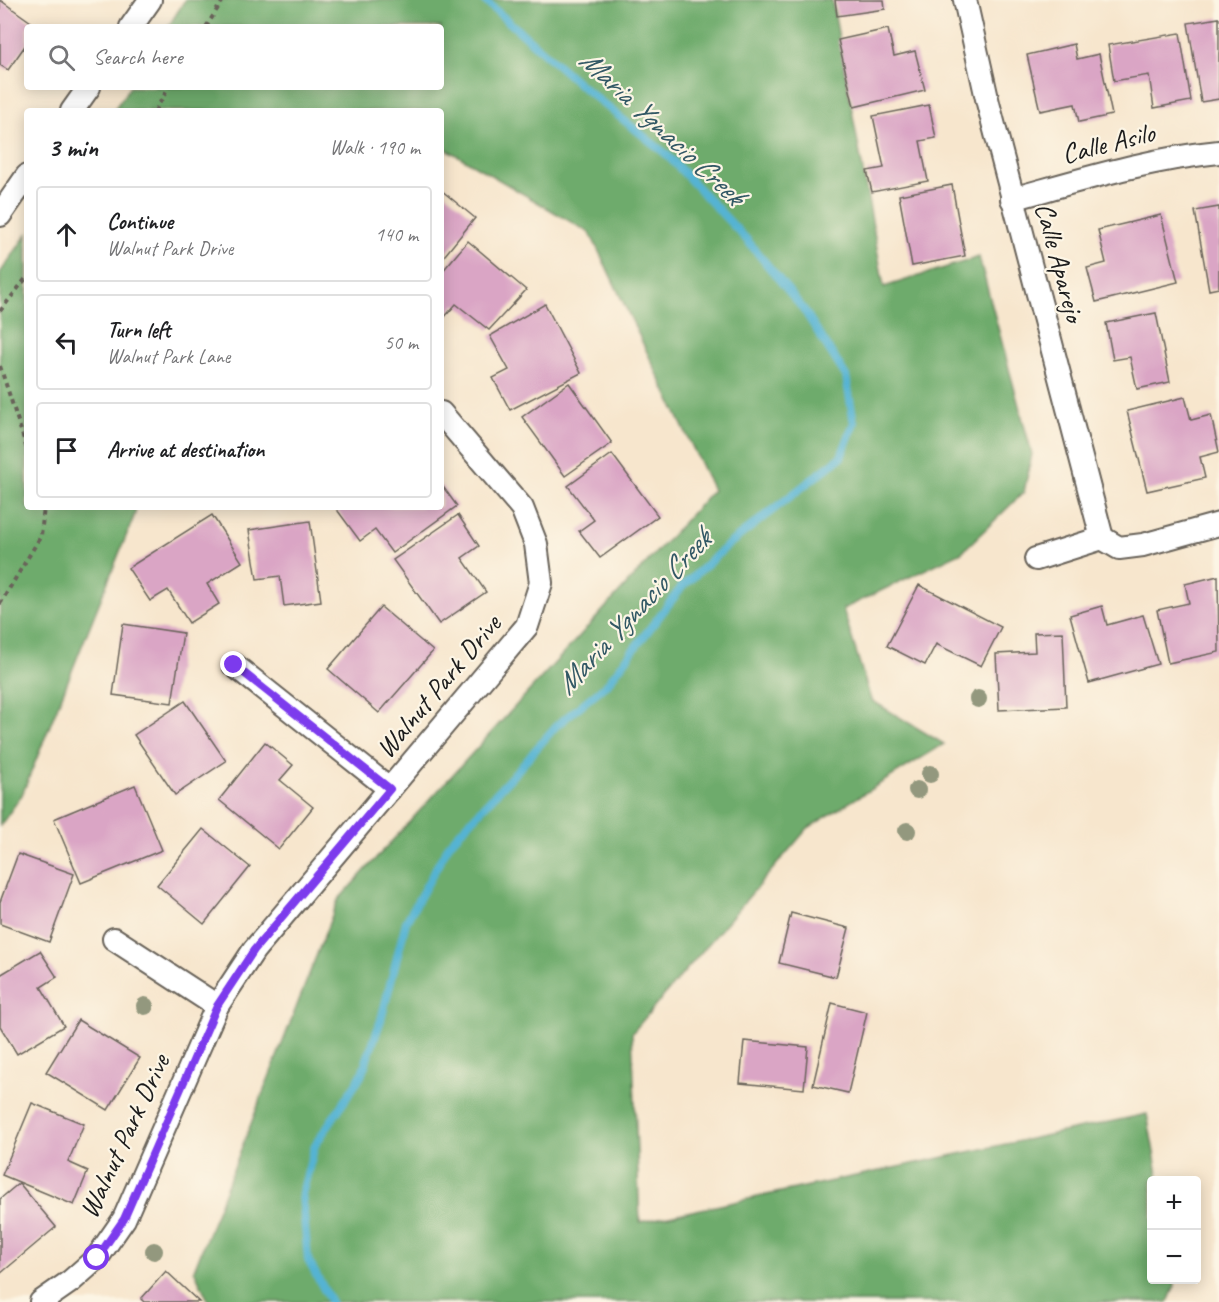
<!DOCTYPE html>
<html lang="en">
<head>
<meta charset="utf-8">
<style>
	:root { --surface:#fff; --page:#f6f6f6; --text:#202124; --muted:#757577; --line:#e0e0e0 }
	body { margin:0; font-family:Caveat,sans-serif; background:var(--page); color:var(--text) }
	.controls { position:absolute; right:18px; bottom:18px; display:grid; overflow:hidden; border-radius:6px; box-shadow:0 3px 15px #0003 }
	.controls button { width:54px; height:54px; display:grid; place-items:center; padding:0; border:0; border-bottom:2px solid var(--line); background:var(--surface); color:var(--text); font:30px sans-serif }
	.stop { position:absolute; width:18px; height:18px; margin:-14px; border:4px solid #7c3aed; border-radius:50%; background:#fff }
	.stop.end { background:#7c3aed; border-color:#fff; box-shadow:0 2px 6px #0008 }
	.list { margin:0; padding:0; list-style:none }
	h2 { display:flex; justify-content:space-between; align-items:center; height:78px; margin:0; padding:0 24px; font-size:26px }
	h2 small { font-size:20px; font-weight:400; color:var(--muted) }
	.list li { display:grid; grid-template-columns:39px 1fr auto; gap:18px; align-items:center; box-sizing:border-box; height:96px; margin:0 12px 12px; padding:0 12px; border:2px solid var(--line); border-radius:6px }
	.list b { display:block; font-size:22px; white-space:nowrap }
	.list p { margin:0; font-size:20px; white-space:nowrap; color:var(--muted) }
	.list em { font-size:20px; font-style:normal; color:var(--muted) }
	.icon { flex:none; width:33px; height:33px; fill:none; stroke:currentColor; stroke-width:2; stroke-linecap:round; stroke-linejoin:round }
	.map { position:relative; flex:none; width:1219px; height:1302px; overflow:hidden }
	.search { position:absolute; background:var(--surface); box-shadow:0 3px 15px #0003; left:24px; top:24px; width:420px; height:66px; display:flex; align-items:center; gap:15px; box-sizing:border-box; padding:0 21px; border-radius:6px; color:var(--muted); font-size:22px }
	.panel { position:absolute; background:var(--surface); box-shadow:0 3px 15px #0003; left:24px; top:108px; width:420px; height:402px; border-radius:6px }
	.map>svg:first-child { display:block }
</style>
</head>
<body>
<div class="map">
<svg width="1219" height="1302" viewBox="0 0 1219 1302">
	<rect width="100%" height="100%" fill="#fcf5e5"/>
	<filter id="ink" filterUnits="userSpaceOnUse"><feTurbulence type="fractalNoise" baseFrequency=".0167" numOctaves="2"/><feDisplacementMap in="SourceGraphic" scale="12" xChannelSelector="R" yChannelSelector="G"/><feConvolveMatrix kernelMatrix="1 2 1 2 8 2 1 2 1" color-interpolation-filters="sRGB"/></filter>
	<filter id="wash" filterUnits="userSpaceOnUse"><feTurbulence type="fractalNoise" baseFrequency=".008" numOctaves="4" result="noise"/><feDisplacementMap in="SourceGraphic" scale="24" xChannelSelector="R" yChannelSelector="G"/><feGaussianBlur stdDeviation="1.35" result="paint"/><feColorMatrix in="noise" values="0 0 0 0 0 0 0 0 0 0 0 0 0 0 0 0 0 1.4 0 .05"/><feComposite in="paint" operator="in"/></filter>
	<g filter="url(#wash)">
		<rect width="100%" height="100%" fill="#f7e6cd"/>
		<g fill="#6eab6c" stroke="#456444" stroke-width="1.5">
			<polygon points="185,0 832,0 884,287 979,257 1032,454 1024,492 962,552 843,609 871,700 944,744 808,828 632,1033 640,1222 1147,1114 1159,1180 1152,1180 1152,1280 1174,1280 1175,1286 1168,1302 209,1302 194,1270 338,900 713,490 590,233 441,146 441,111 113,111 130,87 441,87 441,27 168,27"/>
			<polygon points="27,234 27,507 136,507 135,514 22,795 0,826 0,273"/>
		</g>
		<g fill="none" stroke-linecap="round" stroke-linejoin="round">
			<polyline stroke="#54b3d3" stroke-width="8" points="331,1302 308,1260 302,1194 315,1145 361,1076 381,1020 406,922 450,843 517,771 556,726 607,684 681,588 729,544 841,457 854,423 846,376 804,310 747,240 666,154 585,89 484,0"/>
		</g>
		<g id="blocks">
			<g fill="#daa5c5">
				<polygon points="0,0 38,27 27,27 27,43 8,70 0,65"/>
				<polygon points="835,0 884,0 885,9 837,16"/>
				<polygon points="1219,18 1219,99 1201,102 1188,23"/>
				<polygon points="888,29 894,56 915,51 925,90 854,107 838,40"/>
				<polygon points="1180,33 1191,101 1154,108 1149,75 1114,81 1108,45"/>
				<polygon points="1074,44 1077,59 1099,54 1112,115 1079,122 1075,104 1040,111 1027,55"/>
				<polygon points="929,105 936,138 920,141 928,181 872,192 867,171 884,168 873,116"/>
				<polygon points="952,185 965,256 912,266 899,195"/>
				<polygon points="441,190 475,218 441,260"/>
				<polygon points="1219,207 1219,288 1209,290 1195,211"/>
				<polygon points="1161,215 1178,282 1096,302 1087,268 1106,263 1098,230"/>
				<polygon points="468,241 526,290 489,330 456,304 443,319 441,317 441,273"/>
				<polygon points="545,304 581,373 510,410 493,378 509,370 490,336"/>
				<polygon points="1156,313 1170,382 1137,389 1130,357 1113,360 1106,323"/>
				<polygon points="569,383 612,443 565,476 522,417"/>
				<polygon points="1185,397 1191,420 1211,415 1219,452 1200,457 1205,478 1147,491 1127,411"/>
				<polygon points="612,454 658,516 600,558 579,531 594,520 568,486"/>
				<polygon points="441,484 457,506 392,553 375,530 360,541 335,507 441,507"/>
				<polygon points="212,515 242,562 207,584 219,604 189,623 168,590 150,601 128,568"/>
				<polygon points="458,515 479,546 462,558 486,592 439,624 393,560"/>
				<polygon points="310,521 321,601 284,606 280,576 257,579 249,530"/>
				<polygon points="1218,576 1219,652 1168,663 1157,610 1189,603 1185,584"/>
				<polygon points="919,585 1001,627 981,666 936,644 925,665 887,646"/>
				<polygon points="1102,606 1107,625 1143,615 1158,664 1089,683 1070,615"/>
				<polygon points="381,607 433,651 379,713 328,669"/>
				<polygon points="123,624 183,633 172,703 113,695"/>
				<polygon points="1063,632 1066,707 999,710 996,654 1035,652 1034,633"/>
				<polygon points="185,701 226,761 175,795 134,735"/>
				<polygon points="265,742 293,765 280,780 313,807 279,849 219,800"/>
				<polygon points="135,785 162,850 81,883 54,819"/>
				<polygon points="203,829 250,867 204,924 157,885"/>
				<polygon points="18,854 74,874 49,942 0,924 0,902"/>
				<polygon points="791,913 849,928 836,977 779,963"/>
				<polygon points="40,951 57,977 41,987 64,1026 17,1054 0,1026 0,975"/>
				<polygon points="832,1003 867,1012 848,1093 813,1085"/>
				<polygon points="78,1020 140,1058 108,1110 46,1072"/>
				<polygon points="744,1041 808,1047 804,1089 740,1083"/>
				<polygon points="32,1103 84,1124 68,1162 88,1171 74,1205 2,1175"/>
				<polygon points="19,1183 56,1227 0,1274 0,1199"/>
				<polygon points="166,1271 199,1302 144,1302 141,1299"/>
			</g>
		</g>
	</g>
	<g filter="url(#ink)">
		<use href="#blocks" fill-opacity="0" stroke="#69635a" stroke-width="1.5"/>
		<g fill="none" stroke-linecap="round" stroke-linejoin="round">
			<g stroke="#69635a" stroke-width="26">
				<g id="minor">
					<polyline points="965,0 988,103 1102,538"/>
					<polyline points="131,27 150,0"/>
					<polyline points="72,111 89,87"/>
					<path d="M 1012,199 C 1081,180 1148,159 1219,152"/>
					<polyline points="0,215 27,176"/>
					<polyline points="1102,538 1119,548 1143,545 1219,524"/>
					<polyline points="1036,559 1102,538"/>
					<polyline points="234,665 390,789"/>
					<polyline points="114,939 217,1006"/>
					<polyline points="41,1302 71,1281 97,1258 124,1219 217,1006 254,950 527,626 541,583 536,544 522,508 441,413"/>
				</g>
			</g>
			<g stroke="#69635a" stroke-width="4" stroke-dasharray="4.5 4.5" stroke-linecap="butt">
				<polyline points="206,27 223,0"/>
				<polyline points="155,111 169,87"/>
				<polyline points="0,311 27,277"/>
				<polyline points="0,366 27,449"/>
				<polyline points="0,604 41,536 44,507"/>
			</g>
			<use href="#minor" stroke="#fff" stroke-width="22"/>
		</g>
		<g fill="#93987e">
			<circle cx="978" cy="699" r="9"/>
			<circle cx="930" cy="774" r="9"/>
			<circle cx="917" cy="790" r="9"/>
			<circle cx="907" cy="831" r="9"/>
			<circle cx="145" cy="1006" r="9"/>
			<circle cx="154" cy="1251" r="9"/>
		</g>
	</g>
	<g fill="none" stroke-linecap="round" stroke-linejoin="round" filter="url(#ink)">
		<polyline stroke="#7c3aed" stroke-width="8" points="97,1258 124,1219 217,1006 254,950 390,789 234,665"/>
	</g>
	<g text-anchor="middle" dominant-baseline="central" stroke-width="4.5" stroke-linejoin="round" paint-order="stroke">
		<g font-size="28" fill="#1c1c1c" stroke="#fcf5e5">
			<text transform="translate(1108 143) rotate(-14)">Calle Asilo</text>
			<text transform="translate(1060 262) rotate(75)">Calle Aparejo</text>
			<text transform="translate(438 686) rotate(-50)">Walnut Park Drive</text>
			<text transform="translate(124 1136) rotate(-65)">Walnut Park Drive</text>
		</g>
		<g font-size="30" font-style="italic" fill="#325865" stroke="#fcf5e5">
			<text transform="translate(662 127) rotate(43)">Maria Ygnacio Creek</text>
			<text transform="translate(633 612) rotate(-47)">Maria Ygnacio Creek</text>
		</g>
	</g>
</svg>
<div class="controls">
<button>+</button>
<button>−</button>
</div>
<div class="stop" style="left:97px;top:1258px"></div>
<div class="stop end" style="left:234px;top:665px"></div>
<div class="search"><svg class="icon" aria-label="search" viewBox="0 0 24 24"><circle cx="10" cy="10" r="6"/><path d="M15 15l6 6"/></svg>Search here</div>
<section class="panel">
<h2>3 min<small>Walk · 190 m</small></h2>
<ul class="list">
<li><svg class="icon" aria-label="ahead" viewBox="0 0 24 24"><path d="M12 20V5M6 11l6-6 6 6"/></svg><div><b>Continue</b><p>Walnut Park Drive</p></div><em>140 m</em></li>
<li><svg class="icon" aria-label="left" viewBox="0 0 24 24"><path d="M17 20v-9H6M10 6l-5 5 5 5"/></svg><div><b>Turn left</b><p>Walnut Park Lane</p></div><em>50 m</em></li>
<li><svg class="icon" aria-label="arrive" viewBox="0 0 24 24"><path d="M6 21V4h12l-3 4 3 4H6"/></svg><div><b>Arrive at destination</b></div></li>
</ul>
</section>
</div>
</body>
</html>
